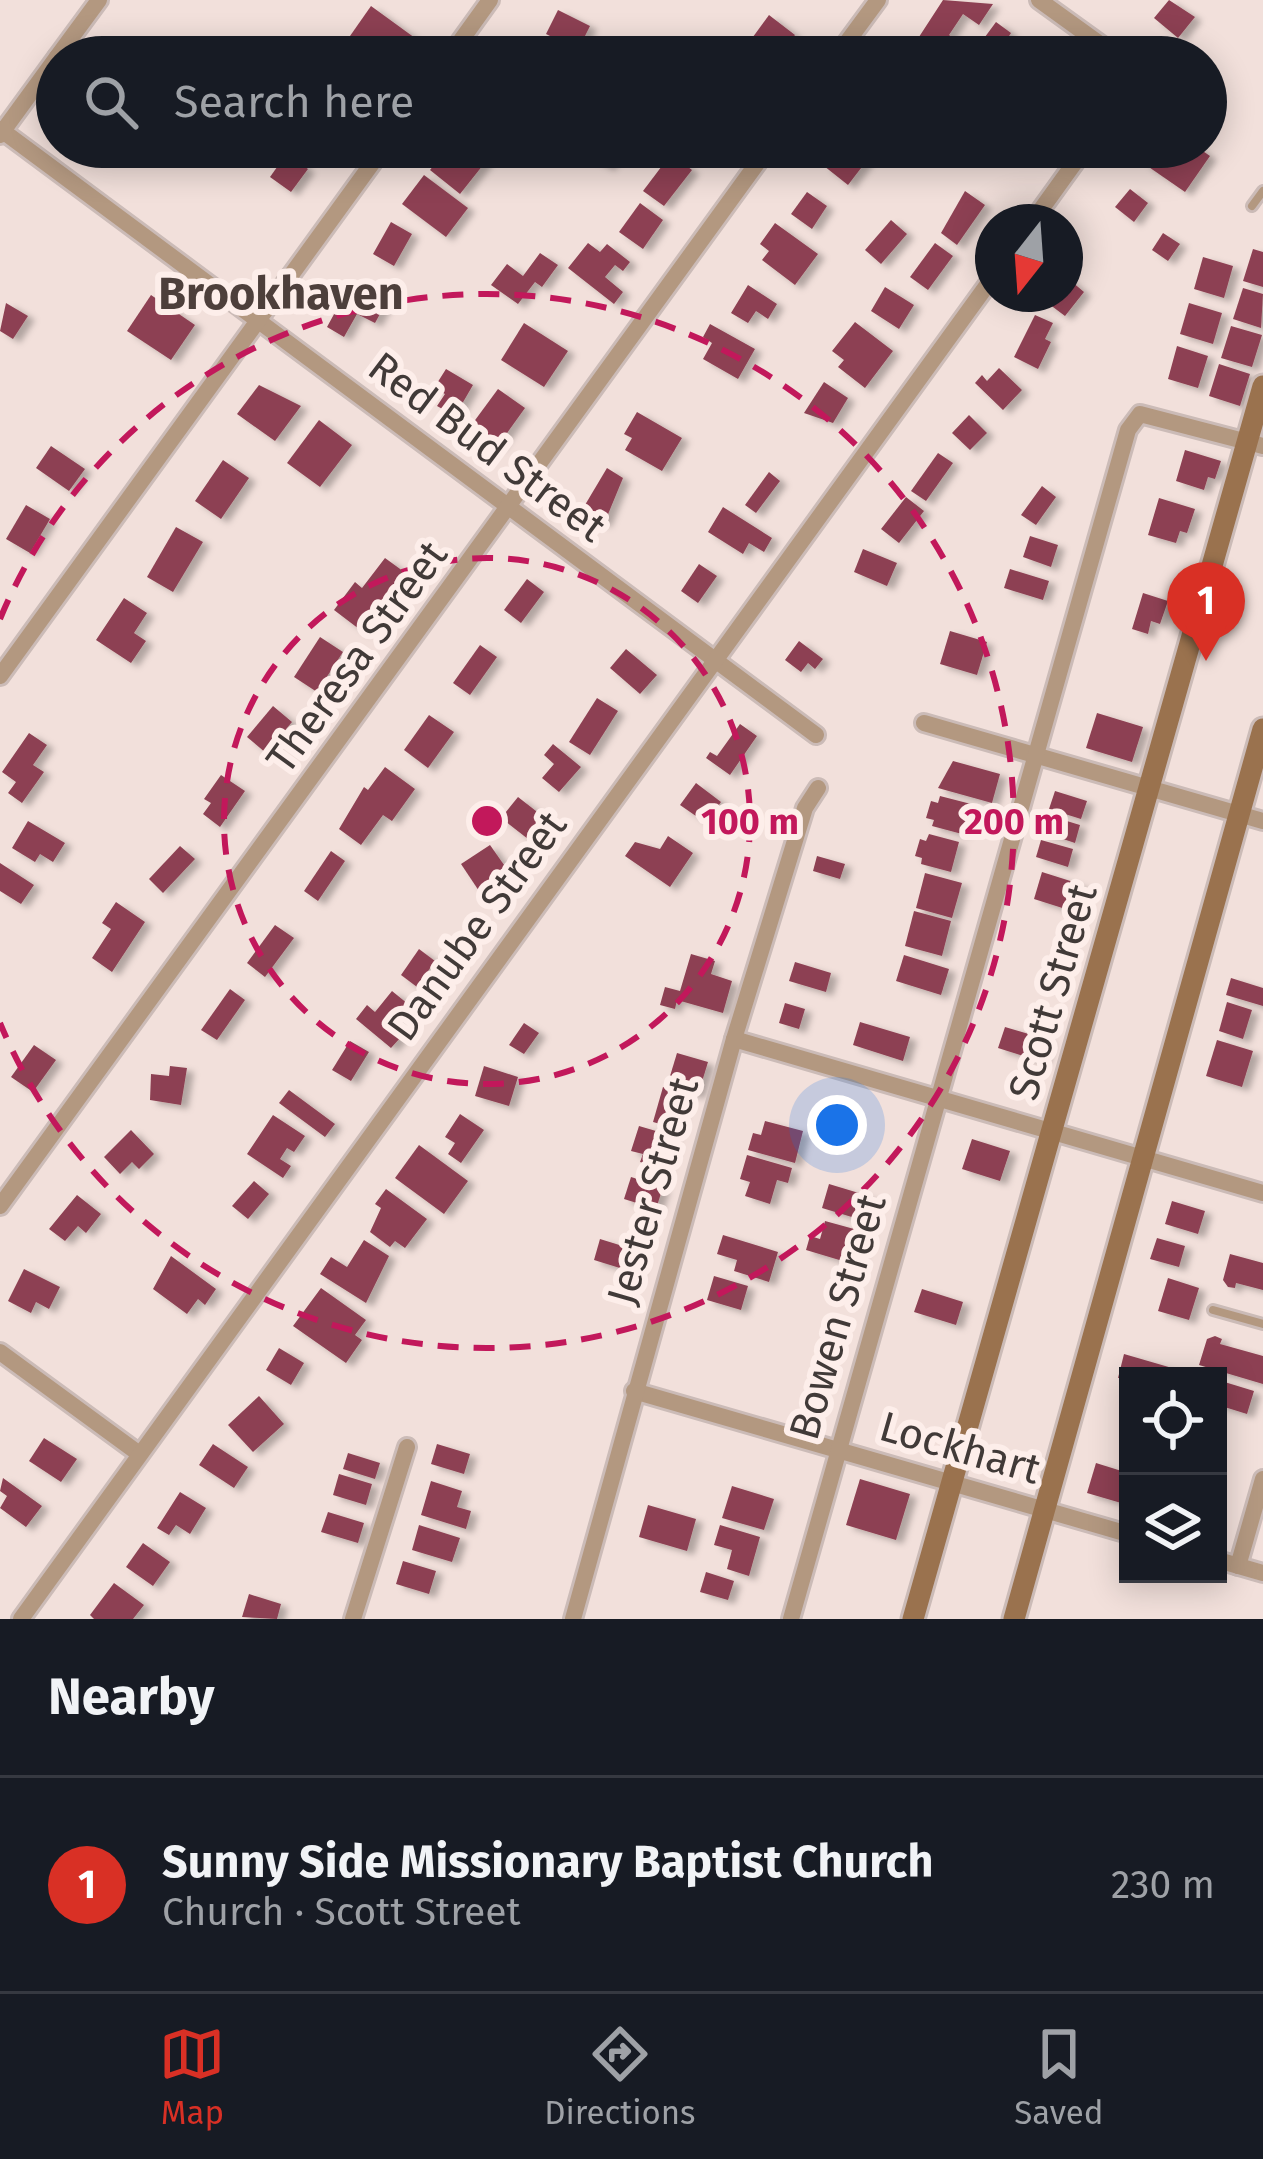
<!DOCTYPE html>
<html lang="en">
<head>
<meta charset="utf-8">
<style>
	:root { --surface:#171b24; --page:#20242c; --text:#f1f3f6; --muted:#9ea1a6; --line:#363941; --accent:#d93025 }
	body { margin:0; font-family:"Fira Sans",sans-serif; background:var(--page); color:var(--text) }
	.controls { position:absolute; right:36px; bottom:36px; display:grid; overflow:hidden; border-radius:0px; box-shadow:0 6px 30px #0003 }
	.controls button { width:108px; height:108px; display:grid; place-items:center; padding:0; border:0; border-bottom:3px solid var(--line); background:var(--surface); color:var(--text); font:60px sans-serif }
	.compass { position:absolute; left:975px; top:204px; width:108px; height:108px; border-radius:50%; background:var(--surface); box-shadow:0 6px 30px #0003; rotate:197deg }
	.you { position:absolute; left:837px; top:1125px; width:42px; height:42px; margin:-30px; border:9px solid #fff; border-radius:50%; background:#1a73e8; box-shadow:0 0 0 18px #1a73e833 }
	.badge { display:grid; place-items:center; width:78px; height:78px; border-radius:50%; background:var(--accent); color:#fff; font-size:39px; font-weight:700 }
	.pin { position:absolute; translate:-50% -99px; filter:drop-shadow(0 3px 6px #0008) }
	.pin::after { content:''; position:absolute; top:63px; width:42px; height:36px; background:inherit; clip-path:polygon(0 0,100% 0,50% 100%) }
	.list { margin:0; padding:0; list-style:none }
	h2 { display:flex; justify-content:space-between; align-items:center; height:156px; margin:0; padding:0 48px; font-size:51px }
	h2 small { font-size:39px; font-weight:400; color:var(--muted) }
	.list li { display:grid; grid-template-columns:78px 1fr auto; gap:36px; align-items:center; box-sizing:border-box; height:216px; padding:0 48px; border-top:3px solid var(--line) }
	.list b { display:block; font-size:45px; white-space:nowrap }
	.list p { margin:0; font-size:39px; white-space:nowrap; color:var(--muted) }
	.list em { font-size:39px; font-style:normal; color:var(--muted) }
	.icon { flex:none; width:66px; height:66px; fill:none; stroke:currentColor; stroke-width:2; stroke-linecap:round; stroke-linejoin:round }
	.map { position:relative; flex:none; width:1263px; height:1619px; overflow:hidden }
	.search { position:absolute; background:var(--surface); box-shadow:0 6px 30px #0003; left:36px; right:36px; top:36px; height:132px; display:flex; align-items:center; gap:30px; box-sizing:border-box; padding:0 42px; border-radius:66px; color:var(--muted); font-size:45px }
	.sheet { height:372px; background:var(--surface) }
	nav { display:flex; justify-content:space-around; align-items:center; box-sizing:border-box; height:168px; border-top:3px solid var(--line); background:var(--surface); font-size:33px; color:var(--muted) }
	nav a { display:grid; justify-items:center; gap:6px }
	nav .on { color:var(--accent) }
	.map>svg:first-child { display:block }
</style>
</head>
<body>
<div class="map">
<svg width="1263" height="1619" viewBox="0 0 1263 1619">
	<defs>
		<filter id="shadow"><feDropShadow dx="7" dy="4" stdDeviation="3" flood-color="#0004"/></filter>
	</defs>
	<rect width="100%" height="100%" fill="#f2e0db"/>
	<g fill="#8d4152" filter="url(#shadow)">
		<polygon points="943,0 993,4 979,25 963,14 949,35 982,57 942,57 917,40"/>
		<polygon points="1169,0 1195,17 1178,38 1154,18"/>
		<polygon points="371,6 415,38 402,57 380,57 350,36"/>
		<polygon points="558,10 590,26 578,50 546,34"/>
		<polygon points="769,15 795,35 778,57 750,41"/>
		<polygon points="996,22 1011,33 998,53 982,41"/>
		<polygon points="448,147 470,147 487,160 460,194 430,170"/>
		<polygon points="592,147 617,151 608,167 587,155"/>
		<polygon points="840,147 853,147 868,159 848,185 824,166"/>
		<polygon points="1154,147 1197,147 1210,156 1185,192 1143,163"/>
		<polygon points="287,153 308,169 291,192 270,177"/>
		<polygon points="671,154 692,170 664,206 643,191"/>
		<polygon points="424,175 468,208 446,237 402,204"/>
		<polygon points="1130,189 1148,203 1134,222 1115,207"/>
		<polygon points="965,191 985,205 957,245 941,233"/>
		<polygon points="807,192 827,206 812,229 791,214"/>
		<polygon points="640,203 663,220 643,249 619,232"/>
		<polygon points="891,220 907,234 881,264 865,250"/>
		<polygon points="391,222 412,234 394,266 373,254"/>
		<polygon points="775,223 818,254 795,285 762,260 769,251 760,244"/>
		<polygon points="1163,233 1180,244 1168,261 1152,250"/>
		<polygon points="588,243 600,252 607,244 630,262 623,271 615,265 605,277 623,292 614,304 568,268"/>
		<polygon points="935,243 953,256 928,290 910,277"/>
		<polygon points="1253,249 1263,252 1263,287 1243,281"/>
		<polygon points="540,253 558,265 542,287 535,282 518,304 491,285 507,264 523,276"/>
		<polygon points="1203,257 1233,266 1224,298 1194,289"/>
		<polygon points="1065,276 1084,292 1065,316 1045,301 1051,294 1065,294"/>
		<polygon points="351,283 386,303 375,323 357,314 344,337 327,327"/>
		<polygon points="748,285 777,304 768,319 756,311 748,323 731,313"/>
		<polygon points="885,287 914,305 899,329 871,311"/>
		<polygon points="1243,288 1263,294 1261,328 1233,319"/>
		<polygon points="151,295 195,325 171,360 127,331"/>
		<polygon points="6,303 28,316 13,339 0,331"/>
		<polygon points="1189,303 1222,313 1213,344 1180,334"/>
		<polygon points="1035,315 1053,323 1045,339 1051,342 1038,369 1014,357"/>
		<polygon points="855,322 893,351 865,388 838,367 844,360 832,351"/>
		<polygon points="524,323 568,351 544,387 501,360"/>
		<polygon points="710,324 755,349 738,379 703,359 712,343 703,337"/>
		<polygon points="1231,326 1262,335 1252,367 1221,358"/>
		<polygon points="1177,346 1208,356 1198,388 1168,379"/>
		<polygon points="1219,364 1250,374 1240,406 1209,396"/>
		<polygon points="999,368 1022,390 1003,410 975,383 982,375 987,381"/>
		<polygon points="446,369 473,385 455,416 437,406 445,394 434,388"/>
		<polygon points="824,382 848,398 833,423 804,413"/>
		<polygon points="259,385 301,406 275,441 237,414"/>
		<polygon points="498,389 525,408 497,447 470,427"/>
		<polygon points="637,412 682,438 662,471 625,450 632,438 624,434"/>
		<polygon points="969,415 987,433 970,450 952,433"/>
		<polygon points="319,420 352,445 320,487 287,463"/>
		<polygon points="51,446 85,469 69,491 36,468"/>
		<polygon points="1185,450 1221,461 1215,479 1208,477 1204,490 1176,481"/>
		<polygon points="938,453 953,463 926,501 911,491"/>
		<polygon points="223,460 249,478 221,519 195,501"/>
		<polygon points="607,468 623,478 604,524 582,510"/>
		<polygon points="769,472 780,481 756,513 745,505"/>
		<polygon points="1042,486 1056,497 1036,525 1021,515"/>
		<polygon points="906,497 924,511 899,543 881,529"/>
		<polygon points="1159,498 1195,509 1187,533 1180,531 1176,543 1148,535"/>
		<polygon points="26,505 50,519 30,553 6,539"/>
		<polygon points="723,507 772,538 764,552 749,543 743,554 708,532"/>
		<polygon points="176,527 203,542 173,592 147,577"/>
		<polygon points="1030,536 1058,545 1051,567 1023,557"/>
		<polygon points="863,549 897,563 887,586 854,572"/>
		<polygon points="385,558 407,574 363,632 334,610 355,582 362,588"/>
		<polygon points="699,564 717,576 698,603 681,591"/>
		<polygon points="1010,569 1049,581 1043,600 1004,588"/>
		<polygon points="527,579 544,592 521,623 504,610"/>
		<polygon points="1143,593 1168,601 1160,624 1151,621 1148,634 1132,629"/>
		<polygon points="124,598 147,613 134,633 146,641 131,663 96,640"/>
		<polygon points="950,631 987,642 977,675 940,664"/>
		<polygon points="320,637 343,652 317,692 294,677"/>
		<polygon points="799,641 823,659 815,669 808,663 801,672 785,660"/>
		<polygon points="480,645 497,657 470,695 453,683"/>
		<polygon points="626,649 657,675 640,694 610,668"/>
		<polygon points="597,698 618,711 590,755 569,742"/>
		<polygon points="273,706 292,722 266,753 247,737"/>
		<polygon points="1097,713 1143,727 1132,762 1086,748"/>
		<polygon points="429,715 454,732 428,768 404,750"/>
		<polygon points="740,724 757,736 730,775 706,758 710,752 717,756"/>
		<polygon points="29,733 47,745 33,765 44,772 22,803 8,793 16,782 2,772"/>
		<polygon points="553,744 581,767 559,792 542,778 554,764 544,755"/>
		<polygon points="953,761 1000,774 992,803 938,788"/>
		<polygon points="385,767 415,789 392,821 383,815 361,845 339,829 364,787 368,790"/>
		<polygon points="221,775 245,791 220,827 203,814 211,803 204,799"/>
		<polygon points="696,783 721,802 706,823 680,805"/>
		<polygon points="1055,791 1087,801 1081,819 1049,809"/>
		<polygon points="940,796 971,804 962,834 932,826 934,820 926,818 931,801 938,803"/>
		<polygon points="518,797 545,818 528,839 501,818"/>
		<polygon points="1047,815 1080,825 1075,843 1042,832"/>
		<polygon points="28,821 65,843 53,862 40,854 35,862 12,848"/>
		<polygon points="929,834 959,842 951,872 921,864 922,858 915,856 920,839 926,841"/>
		<polygon points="668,836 693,853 670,887 625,856 635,842 660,849"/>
		<polygon points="1041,840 1073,849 1068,867 1036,857"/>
		<polygon points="490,845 509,872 479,891 461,864"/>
		<polygon points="180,846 195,859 163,893 149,879"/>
		<polygon points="331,851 345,861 318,901 304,891"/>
		<polygon points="817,856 845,864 840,879 813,871"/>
		<polygon points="0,863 34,885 21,904 0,891"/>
		<polygon points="1042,872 1083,885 1075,912 1034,899"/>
		<polygon points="925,873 962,883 952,918 916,908"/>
		<polygon points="116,902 145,922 112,972 92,958 111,929 102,923"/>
		<polygon points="914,911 951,921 942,956 905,946"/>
		<polygon points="275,925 294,938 265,977 247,963"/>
		<polygon points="419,949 435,961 417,987 401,975"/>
		<polygon points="691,954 715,961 711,974 732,981 723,1013 677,1000 675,1009 660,1005 665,987 680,991"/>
		<polygon points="904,955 949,969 941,995 896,981"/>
		<polygon points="795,962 831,973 826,992 789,981"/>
		<polygon points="1231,978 1263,988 1263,1006 1226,995"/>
		<polygon points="230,989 245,1000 217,1040 201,1030"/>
		<polygon points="392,991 408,1004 389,1027 401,1037 391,1048 356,1019 367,1005 375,1012"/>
		<polygon points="1227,1002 1252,1010 1243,1039 1219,1031"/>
		<polygon points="785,1003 805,1009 799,1029 779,1023"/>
		<polygon points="860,1022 910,1037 903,1061 853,1045"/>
		<polygon points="524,1023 539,1033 524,1054 509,1045"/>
		<polygon points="1005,1027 1049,1040 1042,1062 998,1048"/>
		<polygon points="1217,1040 1253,1051 1242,1087 1206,1076"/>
		<polygon points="350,1041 369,1052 351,1081 332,1070"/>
		<polygon points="34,1045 56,1060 33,1092 11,1077"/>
		<polygon points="677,1053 708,1062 698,1095 667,1086"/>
		<polygon points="170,1066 187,1068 181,1105 150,1100 151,1074 169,1076"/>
		<polygon points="484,1066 518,1077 509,1106 475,1096"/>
		<polygon points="663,1087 685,1094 675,1128 653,1122"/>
		<polygon points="289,1090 335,1124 325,1137 279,1103"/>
		<polygon points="460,1114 484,1130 461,1163 448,1154 455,1143 445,1137"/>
		<polygon points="273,1115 305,1136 294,1152 287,1148 280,1159 291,1166 283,1178 247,1154"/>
		<polygon points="765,1121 803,1131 795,1163 748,1150 753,1133 761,1135"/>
		<polygon points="639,1126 673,1136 663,1169 640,1162 643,1154 631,1151"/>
		<polygon points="131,1130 154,1154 139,1169 132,1162 120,1174 104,1157"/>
		<polygon points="972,1139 1010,1151 1000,1181 962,1169"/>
		<polygon points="419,1145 468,1181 444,1214 395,1178"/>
		<polygon points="747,1155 792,1168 788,1183 777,1180 770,1204 745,1196 750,1182 740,1179"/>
		<polygon points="631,1177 663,1187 656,1209 624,1199"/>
		<polygon points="254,1181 269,1194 248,1219 232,1206"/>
		<polygon points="829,1184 872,1197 865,1221 822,1208"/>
		<polygon points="386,1189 427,1219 405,1248 395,1241 390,1247 370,1232 381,1208 375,1204"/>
		<polygon points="77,1195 101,1214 86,1233 78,1226 65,1241 49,1229"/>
		<polygon points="1172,1201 1205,1211 1198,1234 1165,1224"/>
		<polygon points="825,1221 865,1232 856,1265 806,1250 810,1236 820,1239"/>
		<polygon points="723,1235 778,1252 769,1282 734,1271 737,1260 717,1254"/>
		<polygon points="1157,1238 1185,1246 1179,1267 1150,1259"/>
		<polygon points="600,1239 642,1252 636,1273 594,1260"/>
		<polygon points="364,1240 389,1256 366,1303 320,1274 331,1257 347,1267"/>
		<polygon points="1230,1254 1263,1263 1263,1290 1236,1283 1235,1288 1228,1287 1223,1280"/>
		<polygon points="171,1256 216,1289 205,1305 198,1299 187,1314 153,1289"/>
		<polygon points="24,1269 60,1287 49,1309 36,1302 31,1313 8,1301"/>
		<polygon points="714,1276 748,1286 741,1310 707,1300"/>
		<polygon points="1168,1278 1199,1288 1189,1320 1158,1311"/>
		<polygon points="321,1288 366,1320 355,1335 362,1340 346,1363 293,1326"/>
		<polygon points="922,1289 963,1302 956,1325 914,1312"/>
		<polygon points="1215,1336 1222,1339 1220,1344 1263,1356 1263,1384 1199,1365 1207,1339"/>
		<polygon points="279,1348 304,1363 291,1385 266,1370"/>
		<polygon points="1124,1354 1179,1370 1177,1376 1118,1378"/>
		<polygon points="1218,1380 1254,1391 1247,1414 1218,1405"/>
		<polygon points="259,1396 284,1424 253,1452 228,1425"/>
		<polygon points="44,1438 77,1459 61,1482 29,1461"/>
		<polygon points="213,1444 248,1467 234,1488 199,1465"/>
		<polygon points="437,1444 470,1454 464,1474 431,1464"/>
		<polygon points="348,1453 380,1463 375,1479 343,1469"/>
		<polygon points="1096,1463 1128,1473 1128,1505 1087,1493"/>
		<polygon points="339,1474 372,1484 366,1505 333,1495"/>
		<polygon points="3,1478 42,1506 26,1527 0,1508 7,1496 0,1491"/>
		<polygon points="860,1479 910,1494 896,1540 846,1525"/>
		<polygon points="431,1481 462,1491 457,1507 471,1511 466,1529 421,1515"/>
		<polygon points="732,1486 774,1499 764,1530 722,1518"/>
		<polygon points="180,1492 206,1508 190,1534 176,1525 169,1535 157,1528"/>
		<polygon points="648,1505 696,1519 687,1551 639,1537"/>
		<polygon points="328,1512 364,1523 358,1543 321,1532"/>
		<polygon points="419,1525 460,1538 452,1562 412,1550"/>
		<polygon points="720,1525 760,1537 749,1576 727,1569 732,1550 714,1545"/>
		<polygon points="143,1543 170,1562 153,1586 126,1567"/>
		<polygon points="403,1561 436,1571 429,1594 396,1584"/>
		<polygon points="706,1572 734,1581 728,1600 700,1592"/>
		<polygon points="114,1583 144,1605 133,1619 94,1619 90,1615"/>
		<polygon points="249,1594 281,1604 277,1619 242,1617"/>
	</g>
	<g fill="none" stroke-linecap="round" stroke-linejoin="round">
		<g stroke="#cbbbb7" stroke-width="14">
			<g id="service">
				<polyline points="1252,206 1263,191"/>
				<polyline points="1213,1310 1263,1324"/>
			</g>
		</g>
		<g stroke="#cbbbb7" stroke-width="22">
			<g id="minor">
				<polyline points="1039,0 1118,57"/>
				<polyline points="57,57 99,0"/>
				<polyline points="449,57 490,0"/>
				<polyline points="836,57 878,0"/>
				<polyline points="0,129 816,735"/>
				<polyline points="0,135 57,57"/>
				<polyline points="1032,222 1086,147"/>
				<polyline points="0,676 384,147"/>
				<polyline points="924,723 1263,821"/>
				<polyline points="734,1039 1263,1193"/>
				<polyline points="0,1206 769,147"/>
				<polyline points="0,1352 138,1453"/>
				<polyline points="634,1391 1128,1534"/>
				<polyline points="1218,1560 1263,1573"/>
				<polyline points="1238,1566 1263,1479"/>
				<polyline points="21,1619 993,277"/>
				<polyline points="353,1619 407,1447"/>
				<polyline points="573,1619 734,1039 805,808 818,788"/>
				<polyline points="791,1619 1128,430 1140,414 1263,446"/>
			</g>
		</g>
		<g stroke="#cbbbb7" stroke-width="27">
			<g id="secondary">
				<polyline points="913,1619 1263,386"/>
				<polyline points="1014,1619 1263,729"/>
			</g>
		</g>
		<use href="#service" stroke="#b39880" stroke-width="8"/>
		<use href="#minor" stroke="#b39880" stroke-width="16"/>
		<use href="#secondary" stroke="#9a724e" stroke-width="21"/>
	</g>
	<g fill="none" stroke="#c2185b" stroke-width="6" stroke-dasharray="21 15">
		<circle cx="487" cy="821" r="263"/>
		<path d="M0 619A527 527 0 1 1 0 1023"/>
	</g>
	<g text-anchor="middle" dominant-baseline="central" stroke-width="12" stroke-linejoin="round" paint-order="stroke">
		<g font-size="42" fill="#413a38" stroke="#fdeeea">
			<text transform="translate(487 447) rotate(37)">Red Bud Street</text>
			<text transform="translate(357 657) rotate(-54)">Theresa Street</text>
			<text transform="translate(477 926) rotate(-54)">Danube Street</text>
			<text transform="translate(1053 992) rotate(-74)">Scott Street</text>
			<text transform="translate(653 1191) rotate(-74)">Jester Street</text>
			<text transform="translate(838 1317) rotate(-74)">Bowen Street</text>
			<text transform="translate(960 1448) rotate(16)">Lockhart</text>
		</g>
		<g font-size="45" font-weight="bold" fill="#4d3f3b" stroke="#fdeeea">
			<text x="281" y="294">Brookhaven</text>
		</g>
	</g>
	<circle cx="487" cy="821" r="18" fill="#c2185b" stroke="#fdeeea" stroke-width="6"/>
	<g font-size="36" text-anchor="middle" font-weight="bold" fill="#c2185b" stroke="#fdeeea" stroke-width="12" stroke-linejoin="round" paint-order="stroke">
		<text x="750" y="834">100 m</text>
		<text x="1014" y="834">200 m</text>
	</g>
</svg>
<div class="controls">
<button><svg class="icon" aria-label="locate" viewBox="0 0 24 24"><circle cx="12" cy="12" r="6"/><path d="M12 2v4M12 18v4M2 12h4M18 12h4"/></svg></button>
<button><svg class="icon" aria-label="layers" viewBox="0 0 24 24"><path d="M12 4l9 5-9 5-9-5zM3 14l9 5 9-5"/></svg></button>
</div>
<svg class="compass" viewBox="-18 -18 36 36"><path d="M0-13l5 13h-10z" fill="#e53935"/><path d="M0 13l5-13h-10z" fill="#9ea1a6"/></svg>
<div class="you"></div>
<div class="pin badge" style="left:1206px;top:661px">1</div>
<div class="search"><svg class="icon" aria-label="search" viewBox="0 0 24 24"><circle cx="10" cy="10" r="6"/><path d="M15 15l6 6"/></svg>Search here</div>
</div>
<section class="sheet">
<h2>Nearby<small></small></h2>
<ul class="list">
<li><span class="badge">1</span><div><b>Sunny Side Missionary Baptist Church</b><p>Church · Scott Street</p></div><em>230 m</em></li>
</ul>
</section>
<nav>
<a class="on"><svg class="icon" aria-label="map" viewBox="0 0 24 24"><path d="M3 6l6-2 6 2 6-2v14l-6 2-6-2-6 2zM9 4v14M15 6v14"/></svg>Map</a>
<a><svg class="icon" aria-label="directions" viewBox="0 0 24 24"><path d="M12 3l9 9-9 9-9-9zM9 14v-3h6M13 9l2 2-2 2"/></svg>Directions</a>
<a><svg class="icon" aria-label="saved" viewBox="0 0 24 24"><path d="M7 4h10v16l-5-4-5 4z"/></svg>Saved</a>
</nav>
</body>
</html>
